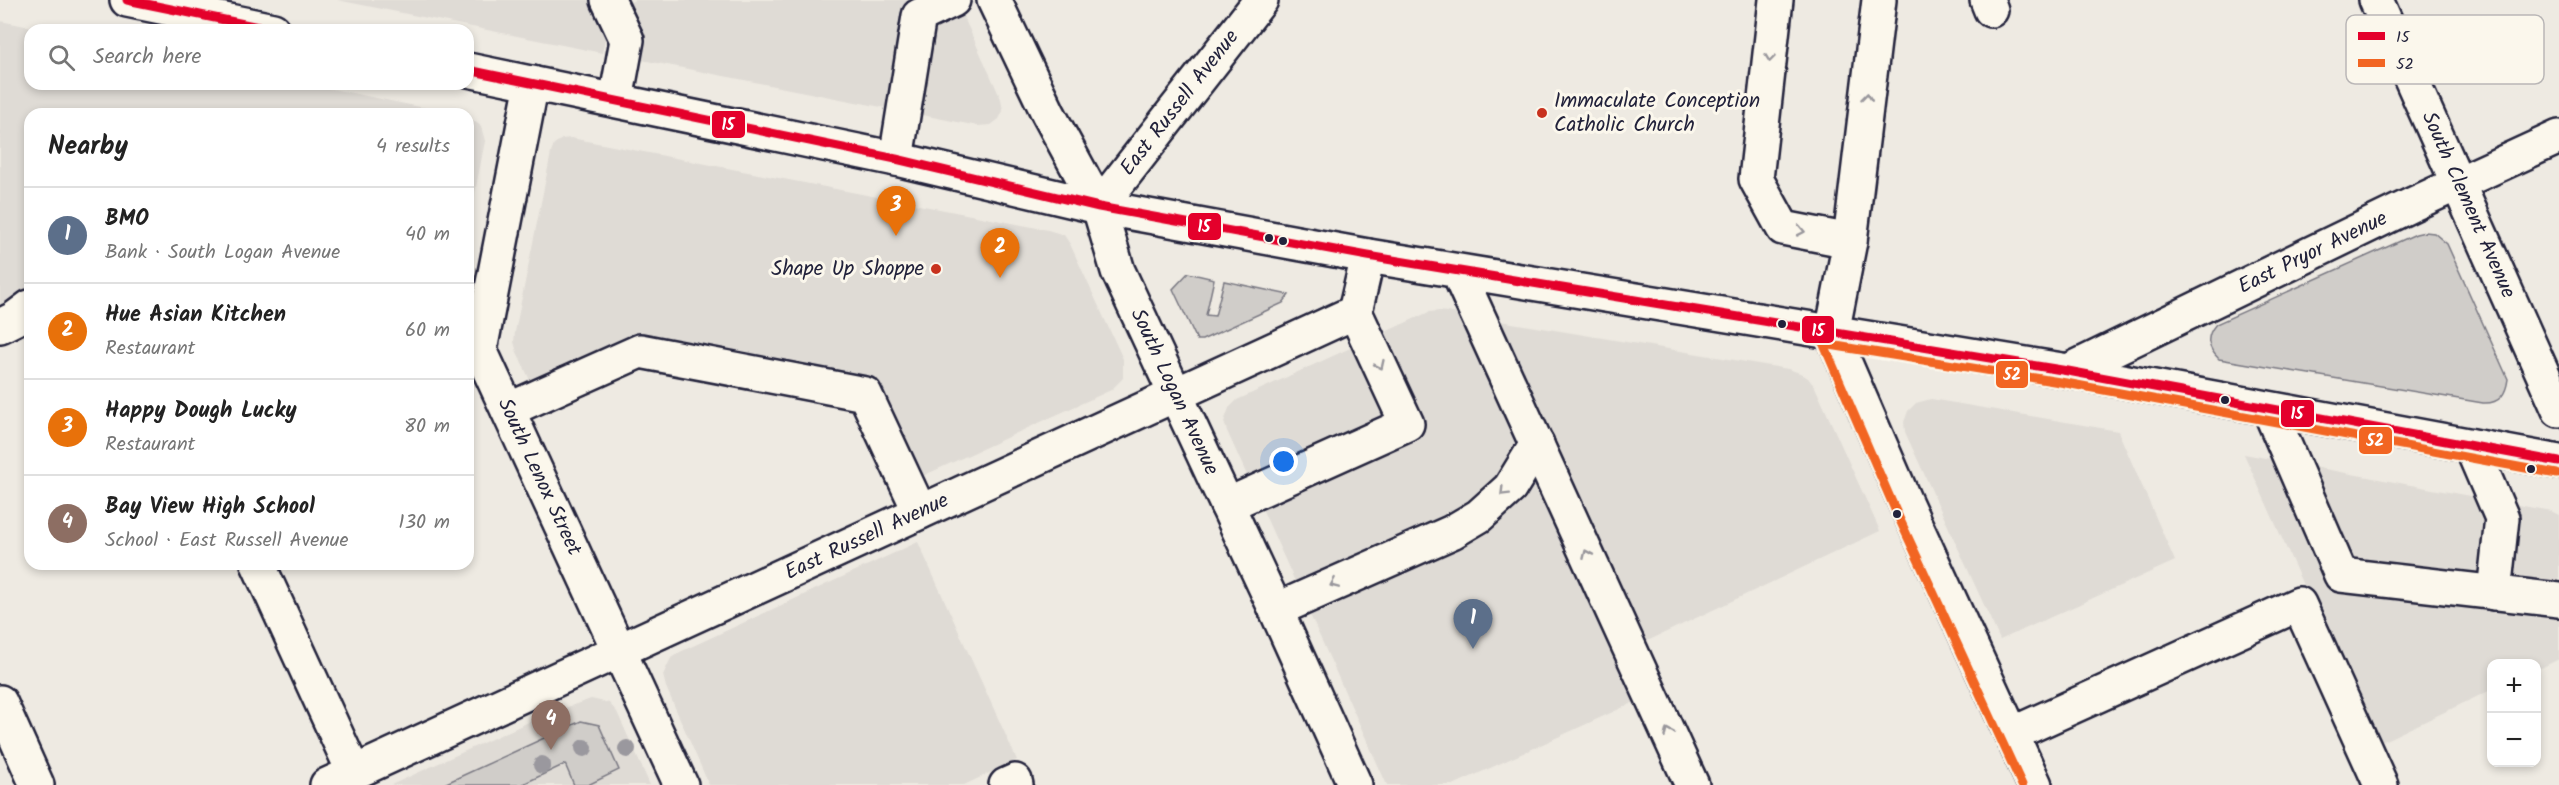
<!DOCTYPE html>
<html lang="en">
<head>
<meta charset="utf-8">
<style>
	:root { --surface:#fff; --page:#f6f6f6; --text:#222; --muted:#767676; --line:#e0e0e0; --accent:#c8321e }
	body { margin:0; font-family:Kalam,sans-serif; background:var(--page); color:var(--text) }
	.controls { position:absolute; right:18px; bottom:18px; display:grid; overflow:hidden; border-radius:12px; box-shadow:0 3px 9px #0003 }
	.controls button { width:54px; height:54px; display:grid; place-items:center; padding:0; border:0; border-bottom:2px solid var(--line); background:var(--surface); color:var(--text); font:30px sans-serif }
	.you { position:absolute; left:1284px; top:462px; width:21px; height:21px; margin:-15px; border:4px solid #fff; border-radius:50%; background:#1a73e8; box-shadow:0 0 0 9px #1a73e833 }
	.badge { display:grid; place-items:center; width:39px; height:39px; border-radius:50%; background:var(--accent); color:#fff; font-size:20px; font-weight:700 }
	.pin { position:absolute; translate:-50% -50px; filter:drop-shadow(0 2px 3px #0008) }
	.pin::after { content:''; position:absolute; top:32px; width:21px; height:18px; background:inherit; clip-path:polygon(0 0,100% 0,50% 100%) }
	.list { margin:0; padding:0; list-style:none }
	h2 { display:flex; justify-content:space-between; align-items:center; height:78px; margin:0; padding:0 24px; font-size:26px }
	h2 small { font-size:20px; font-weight:400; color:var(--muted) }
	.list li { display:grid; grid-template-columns:39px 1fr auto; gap:18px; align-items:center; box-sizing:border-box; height:96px; padding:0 24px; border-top:2px solid var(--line) }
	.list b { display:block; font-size:22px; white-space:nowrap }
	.list p { margin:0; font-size:20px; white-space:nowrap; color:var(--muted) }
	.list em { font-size:20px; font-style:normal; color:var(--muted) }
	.icon { flex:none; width:33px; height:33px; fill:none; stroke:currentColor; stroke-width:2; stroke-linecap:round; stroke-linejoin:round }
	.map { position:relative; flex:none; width:2559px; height:785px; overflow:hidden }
	.search { position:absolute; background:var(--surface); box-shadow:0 3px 9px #0003; left:24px; top:24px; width:450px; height:66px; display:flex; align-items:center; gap:15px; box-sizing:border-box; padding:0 21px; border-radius:18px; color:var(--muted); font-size:22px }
	.panel { position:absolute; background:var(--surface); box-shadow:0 3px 9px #0003; left:24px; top:108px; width:450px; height:462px; border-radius:18px }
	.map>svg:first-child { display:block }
</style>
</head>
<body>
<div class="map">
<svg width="2559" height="785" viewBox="0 0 2559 785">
	<rect width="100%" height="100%" fill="#eeeae2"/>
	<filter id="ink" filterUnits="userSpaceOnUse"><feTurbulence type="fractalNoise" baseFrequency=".0167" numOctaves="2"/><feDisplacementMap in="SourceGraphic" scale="12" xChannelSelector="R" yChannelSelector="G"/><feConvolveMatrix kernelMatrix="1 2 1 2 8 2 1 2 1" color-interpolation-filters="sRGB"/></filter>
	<g filter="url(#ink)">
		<g fill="#dfdbd5">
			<polygon points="337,0 590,0 606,35 602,53"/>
			<polygon points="635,0 956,0 1001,99 1003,111 999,119 991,125 978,126 642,60 644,48 625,4"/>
			<polygon points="0,21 46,30 30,30 30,84 308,84 454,114 30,114 30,293 8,315 0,308"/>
			<polygon points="468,117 481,126 485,141 468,228"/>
			<polygon points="571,138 1048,230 1064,235 1070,244 1123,359 1123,378 1111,390 916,479 872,384 643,343 535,391 517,352 514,342 515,332 551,153 554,144 562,139"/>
			<polygon points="1440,311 1465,315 1639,700 1453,785 1387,785 1227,431 1224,422 1229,408 1237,400 1429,312"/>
			<polygon points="1494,320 1788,369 1800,373 1808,378 1815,387 1880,531 1643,643"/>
			<polygon points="1931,399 2118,431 2175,561 2000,640 1905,432 1904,422 1908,411 1916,403"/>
			<polygon points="2244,454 2551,511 2559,515 2559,659 2537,670 2536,664 2492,664 2491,690 2375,745"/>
			<polygon points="918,542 1017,760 964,785 709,785 666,687 663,675 671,658 680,652"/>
			<polygon points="591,699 609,703 617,712 650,785 391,785 544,715"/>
		</g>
		<g fill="#d0cdc9" stroke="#797882" stroke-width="1.5">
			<path d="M 2425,232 L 2434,233 L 2447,244 L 2508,379 C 2506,394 2500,404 2483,403 L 2219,359 C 2207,347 2205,337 2216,324 L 2416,234 Z"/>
			<polygon points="1188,273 1214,279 1206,315 1215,316 1224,281 1289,295 1283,303 1202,340 1197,340 1173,289"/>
			<polygon points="581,721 599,725 619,770 588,785 574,785 565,764 521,785 442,785"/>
		</g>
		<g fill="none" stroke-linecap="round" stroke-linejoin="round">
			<g stroke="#22223b" stroke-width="38">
				<g id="minor">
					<polyline points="608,0 627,40 616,100"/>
					<polyline points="994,0 1048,113 1099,207 1118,271 1276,610 1355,785"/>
					<polyline points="1776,0 1756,179 1783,228 1850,241 1879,0"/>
					<polyline points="1987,0 1991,10"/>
					<polyline points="2376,0 2559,410"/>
					<polyline points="532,83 480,350 681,785"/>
					<polyline points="896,159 919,16 953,0"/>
					<polyline points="1850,241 1832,333 1905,502 2035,785"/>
					<polyline points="1458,272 1692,785"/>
					<polyline points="0,326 14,319 30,307"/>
					<polyline points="2068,371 2411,205 2559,137"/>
					<polyline points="2269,409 2341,575 2559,600"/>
					<polyline points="508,410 640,351 865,394 920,512"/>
					<polyline points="2471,446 2502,518 2494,593"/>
					<polyline points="1227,505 1407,424 1355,312"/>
					<polyline points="258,564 354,773"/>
					<polyline points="1276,610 1452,532 1479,516 1510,488 1537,444"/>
					<polyline points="0,702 37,785"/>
					<polyline points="2012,734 2299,604 2381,785"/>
					<polyline points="327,785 1355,312 1368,256"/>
					<polyline points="1006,785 1015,781 1016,785"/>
				</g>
			</g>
			<g stroke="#22223b" stroke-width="38">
				<g id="major">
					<polyline points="127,0 273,30"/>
					<polyline points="468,70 896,159 1099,207 1368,256 2068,371 2559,462"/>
					<polyline points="1099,207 1261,0"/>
				</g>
			</g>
			<use href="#minor" stroke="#fbf7ec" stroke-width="33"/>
			<use href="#major" stroke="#fbf7ec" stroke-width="33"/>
			<g stroke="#fbf7ec" stroke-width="14">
				<g id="bus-1">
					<polyline points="127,0 273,30"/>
					<polyline points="468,70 896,159 1099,207 1368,256 2068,371 2559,462"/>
				</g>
			</g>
			<g stroke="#fbf7ec" stroke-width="14">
				<g id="bus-2">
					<polyline points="1821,338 1894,507 2022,785"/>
					<polyline points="1830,345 2066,383 2557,474"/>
				</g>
			</g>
			<use href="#bus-1" stroke="#e4002b" stroke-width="9"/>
			<use href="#bus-2" stroke="#f26522" stroke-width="9"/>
		</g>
		<g fill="#9a989e">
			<circle cx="584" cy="748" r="9"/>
			<circle cx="627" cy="749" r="9"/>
			<circle cx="542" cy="765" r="9"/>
		</g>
		<defs><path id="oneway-chevron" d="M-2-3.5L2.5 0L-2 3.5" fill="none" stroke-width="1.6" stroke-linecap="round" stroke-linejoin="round" transform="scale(1.5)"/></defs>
		<g stroke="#99979c">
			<use href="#oneway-chevron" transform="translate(1770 58) rotate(96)"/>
			<use href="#oneway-chevron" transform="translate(1867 97) rotate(-83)"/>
			<use href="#oneway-chevron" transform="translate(1801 231) rotate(11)"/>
			<use href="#oneway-chevron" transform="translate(1380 365) rotate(65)"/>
			<use href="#oneway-chevron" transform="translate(1504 492) rotate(135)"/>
			<use href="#oneway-chevron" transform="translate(1587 554) rotate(-114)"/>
			<use href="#oneway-chevron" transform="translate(1334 584) rotate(157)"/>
			<use href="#oneway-chevron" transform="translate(1668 732) rotate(-114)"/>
		</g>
	</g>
	<g fill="#c8321e" stroke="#fbf7ec" stroke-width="2">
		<circle cx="1542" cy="113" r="6"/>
		<circle cx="936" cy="269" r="6"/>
	</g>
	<g fill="#22223b" stroke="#fbf7ec" stroke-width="2">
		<circle cx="1269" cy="238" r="5"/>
		<circle cx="1283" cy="241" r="5"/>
		<circle cx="1782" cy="324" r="5"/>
		<circle cx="2225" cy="400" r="5"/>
		<circle cx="2531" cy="469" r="5"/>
		<circle cx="1897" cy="514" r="5"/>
	</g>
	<g text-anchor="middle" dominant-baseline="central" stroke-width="6" stroke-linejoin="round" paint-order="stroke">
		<g font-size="21" fill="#22223b" stroke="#fbf7ec" text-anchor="start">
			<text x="1554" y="101">Immaculate Conception<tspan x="1554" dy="24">Catholic Church</tspan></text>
			<text x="924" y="269" text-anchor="end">Shape Up Shoppe</text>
		</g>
		<g font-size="21" fill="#22223b" stroke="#fbf7ec">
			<text transform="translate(1180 103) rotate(-52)">East Russell Avenue</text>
			<text transform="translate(2468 205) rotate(66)">South Clement Avenue</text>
			<text transform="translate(2313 253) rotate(-26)">East Pryor Avenue</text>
			<text transform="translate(1174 392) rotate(65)">South Logan Avenue</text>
			<text transform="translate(539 477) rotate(65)">South Lenox Street</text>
			<text transform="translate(867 537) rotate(-25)">East Russell Avenue</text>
		</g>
	</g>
	<rect x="2346" y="15" width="198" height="69" rx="9" fill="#fbf7ec" stroke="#bab7b7" stroke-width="1.5"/>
	<rect x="2358" y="32" width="27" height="8" fill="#e4002b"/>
	<rect x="2358" y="59" width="27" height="8" fill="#f26522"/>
	<g font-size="16" fill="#22223b">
		<text x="2396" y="42">15</text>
		<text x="2396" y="69">52</text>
	</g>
	<g stroke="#fbf7ec" stroke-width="2">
		<rect x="711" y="110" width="35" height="29" rx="6" fill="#e4002b"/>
		<rect x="1187" y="212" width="35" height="29" rx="6" fill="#e4002b"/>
		<rect x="1801" y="315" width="34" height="29" rx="6" fill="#e4002b"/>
		<rect x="1995" y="360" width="34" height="29" rx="6" fill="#f26522"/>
		<rect x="2280" y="399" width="35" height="29" rx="6" fill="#e4002b"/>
		<rect x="2358" y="426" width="35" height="29" rx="6" fill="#f26522"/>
	</g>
	<g font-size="16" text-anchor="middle" font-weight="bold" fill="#fff">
		<text x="728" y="130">15</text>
		<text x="1204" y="232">15</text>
		<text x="1818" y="336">15</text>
		<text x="2012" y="380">52</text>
		<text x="2297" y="419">15</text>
		<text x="2375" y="446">52</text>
	</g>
</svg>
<div class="controls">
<button>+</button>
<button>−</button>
</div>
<div class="you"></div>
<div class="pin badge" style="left:1473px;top:649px;background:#5c6f8a">1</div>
<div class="pin badge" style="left:1000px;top:278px;background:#e8710a">2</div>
<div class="pin badge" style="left:896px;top:236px;background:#e8710a">3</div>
<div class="pin badge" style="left:551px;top:750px;background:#8d6e63">4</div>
<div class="search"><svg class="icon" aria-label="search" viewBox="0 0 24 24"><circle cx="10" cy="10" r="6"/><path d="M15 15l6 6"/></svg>Search here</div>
<section class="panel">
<h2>Nearby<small>4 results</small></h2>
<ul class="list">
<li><span class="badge" style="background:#5c6f8a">1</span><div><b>BMO</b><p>Bank · South Logan Avenue</p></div><em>40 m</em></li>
<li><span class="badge" style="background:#e8710a">2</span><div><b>Hue Asian Kitchen</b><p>Restaurant</p></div><em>60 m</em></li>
<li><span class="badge" style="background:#e8710a">3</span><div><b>Happy Dough Lucky</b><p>Restaurant</p></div><em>80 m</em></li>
<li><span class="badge" style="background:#8d6e63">4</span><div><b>Bay View High School</b><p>School · East Russell Avenue</p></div><em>130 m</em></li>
</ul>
</section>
</div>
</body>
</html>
